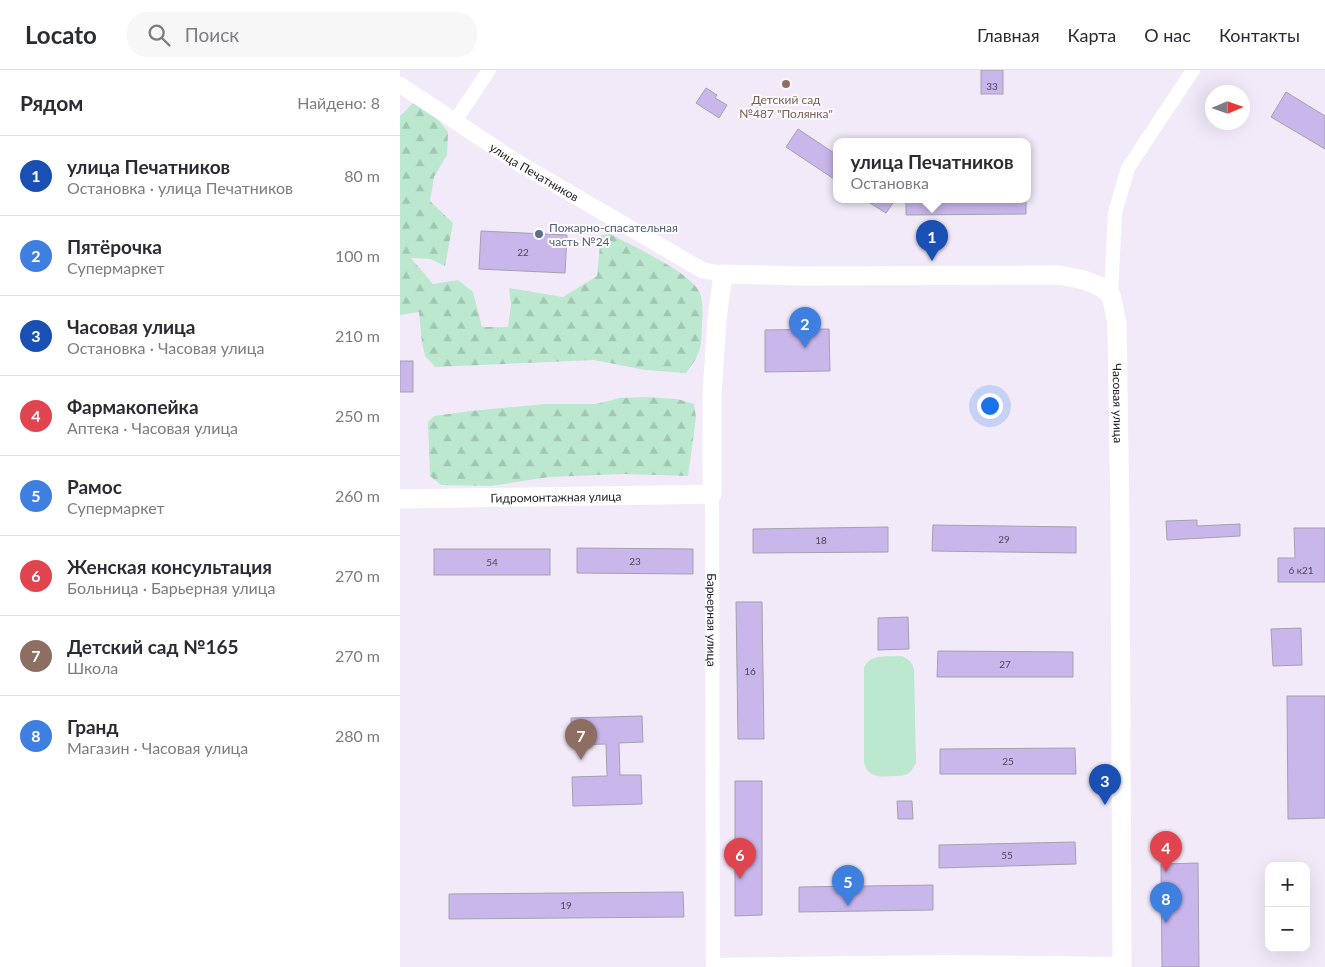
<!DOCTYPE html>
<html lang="ru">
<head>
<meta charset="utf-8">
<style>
	:root { --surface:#fff; --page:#f7f7f7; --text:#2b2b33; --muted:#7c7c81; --line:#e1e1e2; --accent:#111827 }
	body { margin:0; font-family:Lato,sans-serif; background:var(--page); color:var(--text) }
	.controls { position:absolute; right:15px; bottom:15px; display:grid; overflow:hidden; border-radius:10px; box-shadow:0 5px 20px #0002 }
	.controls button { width:45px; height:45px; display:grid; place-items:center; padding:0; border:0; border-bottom:1px solid var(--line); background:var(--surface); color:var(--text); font:25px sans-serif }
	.compass { position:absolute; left:805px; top:15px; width:45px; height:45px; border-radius:50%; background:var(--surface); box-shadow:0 5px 20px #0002; rotate:88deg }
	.you { position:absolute; left:589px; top:335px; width:18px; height:18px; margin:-12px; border:4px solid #fff; border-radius:50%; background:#1a73e8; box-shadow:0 0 0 8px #1a73e833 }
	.badge { display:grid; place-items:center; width:32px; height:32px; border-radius:50%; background:var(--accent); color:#fff; font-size:16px; font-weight:700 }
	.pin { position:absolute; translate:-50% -41px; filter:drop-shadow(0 1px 2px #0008) }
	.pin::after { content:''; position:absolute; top:26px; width:18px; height:15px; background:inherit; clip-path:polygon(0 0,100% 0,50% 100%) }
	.popup { position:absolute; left:433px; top:68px; width:198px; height:65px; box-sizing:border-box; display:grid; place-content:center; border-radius:10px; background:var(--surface); filter:drop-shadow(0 1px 4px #0005); font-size:16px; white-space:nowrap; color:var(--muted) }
	.popup b { font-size:19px; color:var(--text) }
	.popup::after { content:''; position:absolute; left:50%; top:100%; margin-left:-10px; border:10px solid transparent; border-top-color:var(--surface) }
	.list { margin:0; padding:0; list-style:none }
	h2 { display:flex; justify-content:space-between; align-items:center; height:65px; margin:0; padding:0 20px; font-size:21px }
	h2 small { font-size:16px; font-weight:400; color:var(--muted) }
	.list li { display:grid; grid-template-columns:32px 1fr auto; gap:15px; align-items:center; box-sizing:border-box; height:80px; padding:0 20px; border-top:1px solid var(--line) }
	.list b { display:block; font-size:19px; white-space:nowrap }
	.list p { margin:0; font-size:16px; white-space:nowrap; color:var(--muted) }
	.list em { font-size:16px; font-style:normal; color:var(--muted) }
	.icon { flex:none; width:28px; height:28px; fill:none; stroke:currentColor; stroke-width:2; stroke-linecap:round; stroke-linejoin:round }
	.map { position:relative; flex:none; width:925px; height:897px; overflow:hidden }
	header { display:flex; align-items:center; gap:30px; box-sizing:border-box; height:70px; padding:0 25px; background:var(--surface); border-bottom:1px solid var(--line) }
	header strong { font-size:24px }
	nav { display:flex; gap:28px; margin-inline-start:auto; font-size:18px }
	.search { width:350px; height:45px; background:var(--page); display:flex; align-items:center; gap:12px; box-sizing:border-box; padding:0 18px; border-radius:20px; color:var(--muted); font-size:19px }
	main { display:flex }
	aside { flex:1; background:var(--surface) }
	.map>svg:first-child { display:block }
</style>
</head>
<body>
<header>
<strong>Locato</strong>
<div class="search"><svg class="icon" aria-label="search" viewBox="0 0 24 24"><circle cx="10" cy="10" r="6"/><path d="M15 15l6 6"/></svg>Поиск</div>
<nav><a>Главная</a><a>Карта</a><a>О нас</a><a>Контакты</a></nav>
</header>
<main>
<aside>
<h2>Рядом<small>Найдено: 8</small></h2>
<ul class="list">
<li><span class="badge" style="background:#1a4fb4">1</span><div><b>улица Печатников</b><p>Остановка · улица Печатников</p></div><em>80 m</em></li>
<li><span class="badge" style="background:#3f7fe0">2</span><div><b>Пятёрочка</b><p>Супермаркет</p></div><em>100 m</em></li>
<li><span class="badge" style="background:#1a4fb4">3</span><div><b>Часовая улица</b><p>Остановка · Часовая улица</p></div><em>210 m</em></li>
<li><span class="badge" style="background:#e0444e">4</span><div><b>Фармакопейка</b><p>Аптека · Часовая улица</p></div><em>250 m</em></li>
<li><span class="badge" style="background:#3f7fe0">5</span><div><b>Рамос</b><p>Супермаркет</p></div><em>260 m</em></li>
<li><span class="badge" style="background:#e0444e">6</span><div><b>Женская консультация</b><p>Больница · Барьерная улица</p></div><em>270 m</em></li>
<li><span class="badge" style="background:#8d6e63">7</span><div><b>Детский сад №165</b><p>Школа</p></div><em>270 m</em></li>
<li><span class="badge" style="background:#3f7fe0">8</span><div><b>Гранд</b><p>Магазин · Часовая улица</p></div><em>280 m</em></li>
</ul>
</aside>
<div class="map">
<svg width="925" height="897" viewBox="0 0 925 897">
	<defs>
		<pattern id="forest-firs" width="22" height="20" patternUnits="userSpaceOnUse" patternTransform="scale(1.25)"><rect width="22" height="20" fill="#bce8cf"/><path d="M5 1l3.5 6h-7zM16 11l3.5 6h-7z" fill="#a1c7b2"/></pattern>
	</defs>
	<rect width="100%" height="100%" fill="#f2eaf9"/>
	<path fill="#bce8cf" d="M 501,586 C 508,588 512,592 514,599 L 516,693 C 513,697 512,701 509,703 C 504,706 498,706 493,706 C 481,707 468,708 464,693 L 464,598 C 470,583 487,587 501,586 Z"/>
	<g fill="url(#forest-firs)">
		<path d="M 13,33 L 31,40 L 48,62 L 47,85 L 34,107 L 30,131 L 53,153 L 45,196 L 30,189 L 11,188 L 33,214 L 58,210 L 73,222 L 82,257 L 108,257 L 111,235 L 109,218 L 163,227 L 197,206 L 201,165 L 210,164 C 230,175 291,202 300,223 C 304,233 302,247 302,257 C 301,280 300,285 286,303 L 245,300 L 194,290 L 35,297 L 25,286 L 22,273 L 19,242 L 0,245 L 0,46 Z"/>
		<polygon points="246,327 277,329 294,334 296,348 288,406 223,404 149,407 91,416 41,415 30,406 28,352 34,346 70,341 146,334 196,334 220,328"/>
	</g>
	<g fill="#c9b6eb" stroke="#a5a0af">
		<rect x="581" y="0" width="22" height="24"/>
		<polygon points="306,18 317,25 315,28 327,35 319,48 296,33"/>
		<polygon points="886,22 925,46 925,79 871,47"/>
		<polygon points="398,59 437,85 437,111 386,77"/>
		<polygon points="465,130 495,130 486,143"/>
		<polygon points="506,130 626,130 626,144 506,145"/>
		<polygon points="81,161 167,165 165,203 79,199"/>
		<polygon points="429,259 430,301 365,302 365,260"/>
		<rect x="0" y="291" width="13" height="31"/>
		<polygon points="797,450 797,456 840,454 840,466 767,470 766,451"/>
		<polygon points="533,455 676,457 676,483 532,481"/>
		<polygon points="488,457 488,482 353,483 353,459"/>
		<polygon points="894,458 925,458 925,512 878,512 878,488 895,488"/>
		<polygon points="177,478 293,479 293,504 177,503"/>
		<rect x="34" y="479" width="116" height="26"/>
		<polygon points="336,532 362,532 364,669 338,669"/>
		<polygon points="508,547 509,579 478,580 478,548"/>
		<polygon points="901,558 902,595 873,596 871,559"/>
		<polygon points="538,581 673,582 673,607 537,607"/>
		<polygon points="887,626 925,626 925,748 888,749"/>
		<polygon points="242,646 243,672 219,673 220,705 241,705 242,734 173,736 172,707 207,706 206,674 172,675 171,648"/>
		<polygon points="675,678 676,704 540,704 540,679"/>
		<polygon points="335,711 362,711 362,845 335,846"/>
		<polygon points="497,731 512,731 513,749 498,749"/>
		<polygon points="675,772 676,794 539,798 539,775"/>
		<polygon points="798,793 799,897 762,897 761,794"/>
		<polygon points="533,815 533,840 399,842 399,817"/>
		<polygon points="283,822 284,847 49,849 49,824"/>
	</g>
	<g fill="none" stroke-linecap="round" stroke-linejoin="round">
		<g stroke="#fff" stroke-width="14">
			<polyline points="55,51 89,0"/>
			<polyline points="711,225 715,143 728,98 793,0"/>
			<path id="s1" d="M 312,424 L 313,897"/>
			<polyline points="313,895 546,892 722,894"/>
		</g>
		<path stroke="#fff" stroke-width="16" id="s2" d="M 0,15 L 115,91 L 302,200 L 323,204"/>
		<path stroke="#fff" stroke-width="19" id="s3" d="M 0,429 L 260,425 L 312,424 L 312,323 L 317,249 L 323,204 L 400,206 L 659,205 L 684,210 L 699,216 L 711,225 L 717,253 L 720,450 L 722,897"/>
	</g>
	<circle fill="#8d6e63" stroke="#fcfafd" stroke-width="2" cx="386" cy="14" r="5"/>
	<circle fill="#5c6f8a" stroke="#fcfafd" stroke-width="2" cx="139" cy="164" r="5"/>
	<g text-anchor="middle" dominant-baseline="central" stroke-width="4" stroke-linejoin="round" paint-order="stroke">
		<g font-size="10" fill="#4e4758">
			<text x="592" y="16">33</text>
			<text x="123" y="182">22</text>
			<text x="604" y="469">29</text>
			<text x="421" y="470">18</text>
			<text x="235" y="491">23</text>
			<text x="92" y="492">54</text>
			<text x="901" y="500">6 к21</text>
			<text x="605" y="594">27</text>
			<text x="350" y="601">16</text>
			<text x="608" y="691">25</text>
			<text x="607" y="785">55</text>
			<text x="166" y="835">19</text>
		</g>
		<g font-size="12" fill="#785e54" stroke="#fcfafd">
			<text x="386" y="29">Детский сад<tspan x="386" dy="14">№487 "Полянка"</tspan></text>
		</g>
		<g font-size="12" fill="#252227" stroke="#fcfafd">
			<text stroke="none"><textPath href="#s2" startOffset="160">улица Печатников</textPath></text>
			<text stroke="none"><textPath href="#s3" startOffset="1034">Часовая улица</textPath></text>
			<text stroke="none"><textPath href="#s3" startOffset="156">Гидромонтажная улица</textPath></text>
			<text stroke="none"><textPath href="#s1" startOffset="126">Барьерная улица</textPath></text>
		</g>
		<g font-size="12" fill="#4e5e75" stroke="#fcfafd" text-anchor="start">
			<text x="149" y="157">Пожарно-спасательная<tspan x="149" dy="14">часть №24</tspan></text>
		</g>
	</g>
</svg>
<div class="controls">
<button>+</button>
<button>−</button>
</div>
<svg class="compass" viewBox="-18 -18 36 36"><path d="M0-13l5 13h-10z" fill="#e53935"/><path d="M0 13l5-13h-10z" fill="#7c7c81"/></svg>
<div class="you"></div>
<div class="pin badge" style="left:532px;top:191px;background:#1a4fb4">1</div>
<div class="popup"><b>улица Печатников</b>Остановка</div>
<div class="pin badge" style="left:405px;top:278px;background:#3f7fe0">2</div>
<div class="pin badge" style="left:705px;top:735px;background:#1a4fb4">3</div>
<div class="pin badge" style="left:766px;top:802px;background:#e0444e">4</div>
<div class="pin badge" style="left:448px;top:836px;background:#3f7fe0">5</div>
<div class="pin badge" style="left:340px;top:809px;background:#e0444e">6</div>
<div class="pin badge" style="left:181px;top:690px;background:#8d6e63">7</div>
<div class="pin badge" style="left:766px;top:853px;background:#3f7fe0">8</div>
</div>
</main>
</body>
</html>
